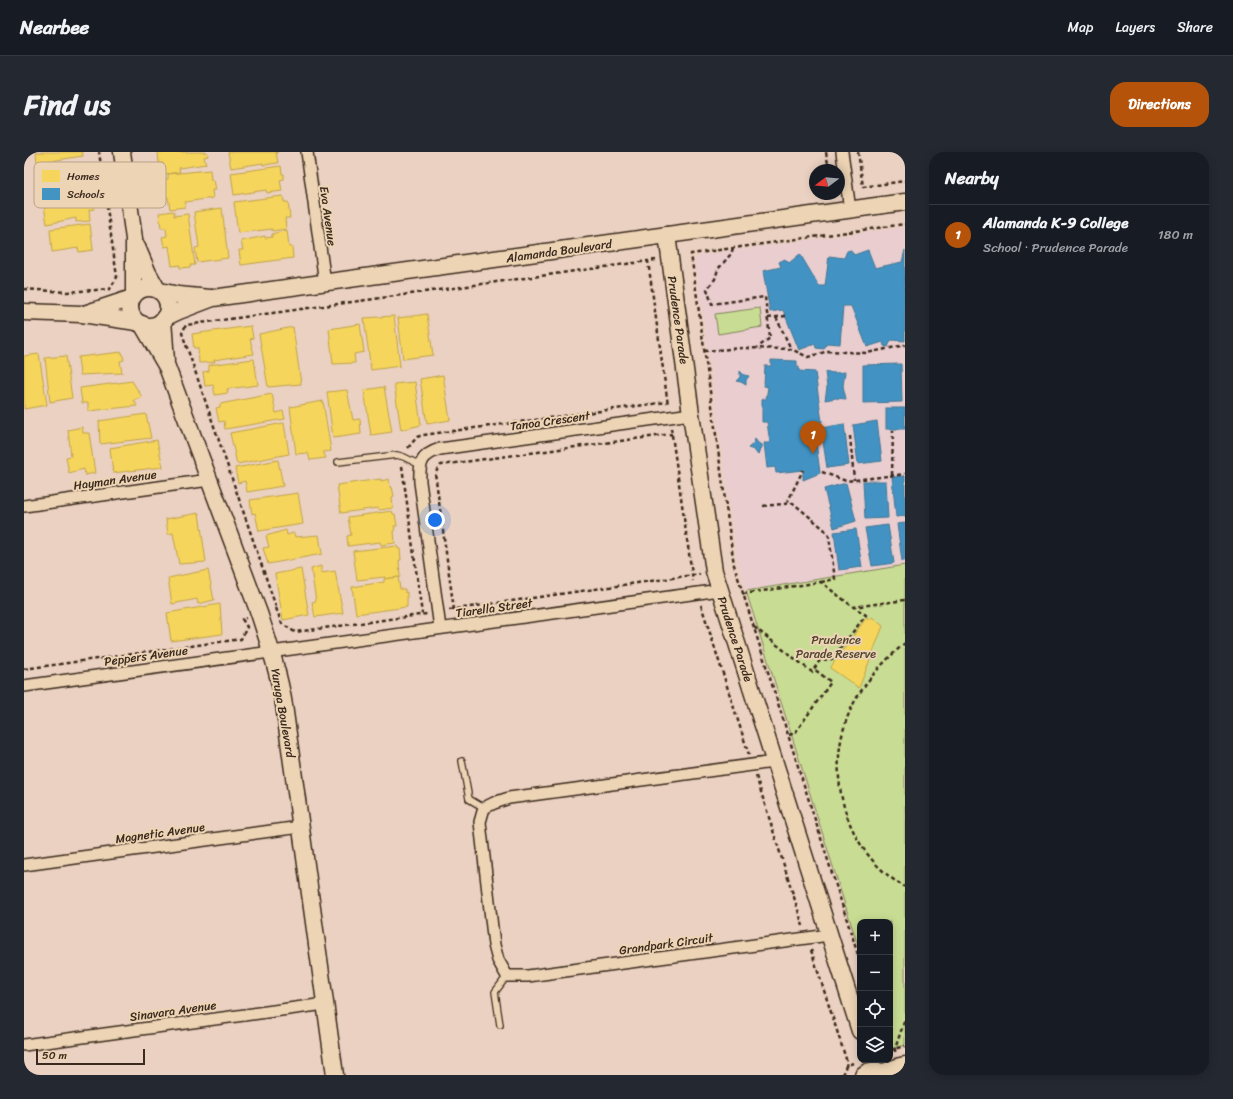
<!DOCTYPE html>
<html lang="en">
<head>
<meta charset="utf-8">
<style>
	:root { --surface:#171b24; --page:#242831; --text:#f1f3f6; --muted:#9ea1a6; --line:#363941; --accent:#b45309 }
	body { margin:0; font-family:Sriracha,sans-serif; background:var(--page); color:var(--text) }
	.controls { position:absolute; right:12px; bottom:12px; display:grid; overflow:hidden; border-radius:8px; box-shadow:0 2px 10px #0003 }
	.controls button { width:36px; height:36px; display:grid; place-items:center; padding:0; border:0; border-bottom:1px solid var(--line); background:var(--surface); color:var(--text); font:20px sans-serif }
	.compass { position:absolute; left:785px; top:12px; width:36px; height:36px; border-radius:50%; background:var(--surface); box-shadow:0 2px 10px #0003; rotate:254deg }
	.scale { position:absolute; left:12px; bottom:10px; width:109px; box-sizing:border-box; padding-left:4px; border:2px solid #3b2a1e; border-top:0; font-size:11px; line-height:14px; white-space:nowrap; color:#3b2a1e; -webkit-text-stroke:3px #edd4b5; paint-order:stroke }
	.you { position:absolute; left:411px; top:368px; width:14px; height:14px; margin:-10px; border:3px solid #fff; border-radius:50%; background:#1a73e8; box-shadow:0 0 0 6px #1a73e833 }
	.badge { display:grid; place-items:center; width:26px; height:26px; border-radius:50%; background:var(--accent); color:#fff; font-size:13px; font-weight:700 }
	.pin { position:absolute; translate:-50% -33px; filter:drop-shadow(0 1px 2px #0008) }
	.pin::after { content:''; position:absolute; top:21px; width:14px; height:12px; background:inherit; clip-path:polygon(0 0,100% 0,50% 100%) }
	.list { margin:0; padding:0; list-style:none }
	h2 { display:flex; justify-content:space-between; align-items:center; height:52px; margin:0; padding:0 16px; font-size:17px }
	h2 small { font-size:13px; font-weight:400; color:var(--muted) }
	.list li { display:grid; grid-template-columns:26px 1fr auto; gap:12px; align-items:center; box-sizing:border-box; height:60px; padding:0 16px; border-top:1px solid var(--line) }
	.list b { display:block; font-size:15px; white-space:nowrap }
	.list p { margin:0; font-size:13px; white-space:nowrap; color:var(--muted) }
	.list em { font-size:13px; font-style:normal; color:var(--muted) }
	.icon { flex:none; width:22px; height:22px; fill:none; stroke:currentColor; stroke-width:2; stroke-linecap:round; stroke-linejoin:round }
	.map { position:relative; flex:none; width:881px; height:923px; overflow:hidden; border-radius:16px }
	header { display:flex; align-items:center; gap:24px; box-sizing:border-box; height:56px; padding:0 20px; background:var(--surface); border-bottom:1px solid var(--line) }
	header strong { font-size:19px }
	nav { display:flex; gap:22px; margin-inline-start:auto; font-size:14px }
	.intro { display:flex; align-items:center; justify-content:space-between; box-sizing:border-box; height:96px; padding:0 24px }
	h1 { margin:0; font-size:28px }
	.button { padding:10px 18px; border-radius:16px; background:var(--accent); color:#fff; font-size:14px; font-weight:700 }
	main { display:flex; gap:24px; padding:0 24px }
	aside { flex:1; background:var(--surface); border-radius:16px; box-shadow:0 2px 10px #0003 }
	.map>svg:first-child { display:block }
</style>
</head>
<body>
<header>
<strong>Nearbee</strong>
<nav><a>Map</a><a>Layers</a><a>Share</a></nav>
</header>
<div class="intro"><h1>Find us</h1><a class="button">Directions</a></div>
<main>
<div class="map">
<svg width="881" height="923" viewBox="0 0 881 923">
	<rect width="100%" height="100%" fill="#ebd1c1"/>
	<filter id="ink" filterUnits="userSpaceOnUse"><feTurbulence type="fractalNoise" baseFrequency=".025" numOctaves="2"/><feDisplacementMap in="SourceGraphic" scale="8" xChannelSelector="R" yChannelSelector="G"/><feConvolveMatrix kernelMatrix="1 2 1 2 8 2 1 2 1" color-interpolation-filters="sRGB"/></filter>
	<g filter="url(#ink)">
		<polygon fill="#e9cdcf" points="881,75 881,413 722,439 713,408 671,107 676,103"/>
		<g fill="#c8dd93" stroke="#828458">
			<polygon points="736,156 738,175 694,182 691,162"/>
			<polygon points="881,413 881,893 869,896 866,895 866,770 836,770 836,800 722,439"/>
		</g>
		<g fill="#f6d55c" stroke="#bea249">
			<polygon points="12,0 58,0 59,4 13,11"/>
			<polygon points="134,0 183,0 184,4 180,5 182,12 155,16 156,20 141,22 139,11 135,12"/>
			<polygon points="204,0 254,0 252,0 254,11 239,13 239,11 207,16"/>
			<polygon points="257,14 258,22 260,22 260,27 256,28 258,39 243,41 242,38 210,43 207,21"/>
			<polygon points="186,18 187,28 190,28 192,38 188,38 189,46 161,50 161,55 146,57 144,45 139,46 138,27 144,27 144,22"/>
			<polygon points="67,39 70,57 65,58 66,69 52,70 52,66 23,72 19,48"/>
			<polygon points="259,44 260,50 264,50 266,66 261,66 262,77 248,79 248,77 214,81 210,50"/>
			<polygon points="198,56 204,106 173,110 171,96 175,95 170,60"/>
			<polygon points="150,59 150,64 164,62 171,113 166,113 167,115 156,116 156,113 148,114 145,94 140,95 138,85 143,84 142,76 137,76 135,61"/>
			<polygon points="66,72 69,98 55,100 54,96 28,100 26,77"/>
			<polygon points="263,78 265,95 268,95 269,106 217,113 215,98 219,98 217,89 241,84 241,86 248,85 248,82"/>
			<polygon points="403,162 409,203 379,207 374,166"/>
			<polygon points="370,164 376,214 347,218 340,166"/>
			<polygon points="336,172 340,200 330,202 331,211 309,212 305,177"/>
			<polygon points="227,174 229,186 226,187 230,202 190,208 191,210 175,211 174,196 170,196 168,182"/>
			<polygon points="269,175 277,232 244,235 235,182"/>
			<polygon points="98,200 100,208 96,209 98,221 56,223 54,205"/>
			<polygon points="15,202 23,253 0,257 0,204"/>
			<polygon points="42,204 48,246 26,250 21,206"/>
			<polygon points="230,207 234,233 203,237 204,241 191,243 189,233 181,234 179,220 185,219 185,213"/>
			<polygon points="419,223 426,268 403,272 396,227"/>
			<polygon points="108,229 118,245 110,248 113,254 64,259 64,251 58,251 56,236"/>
			<polygon points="391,230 397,273 377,278 370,232"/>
			<polygon points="360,235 368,280 347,283 340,238"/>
			<polygon points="323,238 329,268 336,267 337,282 309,286 303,240"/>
			<polygon points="248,242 252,261 259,259 261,267 201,277 200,269 195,270 192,256 196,255 196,252"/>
			<polygon points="299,249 307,299 299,300 302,306 286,308 284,301 272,302 266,255"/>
			<polygon points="122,262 127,286 76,292 75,269"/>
			<polygon points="260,271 265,302 213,312 206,281"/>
			<polygon points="58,275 59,281 65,281 71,321 61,323 60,317 45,321 42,305 47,304 44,278"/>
			<polygon points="133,288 139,315 89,321 86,296"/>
			<polygon points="254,308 259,334 223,340 221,329 214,331 211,316"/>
			<polygon points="357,327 357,329 365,327 366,335 368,335 370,344 368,345 369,356 355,358 354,356 317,361 313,333"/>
			<polygon points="274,341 279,372 235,379 231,361 228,362 226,348"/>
			<polygon points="368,359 369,362 371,362 373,374 370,374 371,379 370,379 371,391 357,393 356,390 324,394 323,384 327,383 324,365"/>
			<polygon points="175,361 182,410 155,412 149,381 144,382 142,367"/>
			<polygon points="262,378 263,383 270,381 271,385 295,383 298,402 244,412 239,396 245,395 242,384"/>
			<polygon points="373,394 374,397 376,396 377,408 375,408 376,425 361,427 361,425 333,428 329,399"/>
			<polygon points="297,414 297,421 311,419 319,461 291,465 288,450 292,449 287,417"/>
			<polygon points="277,417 285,463 259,468 251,422"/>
			<polygon points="184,418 190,448 174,452 173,447 148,452 144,426"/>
			<polygon points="374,425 376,437 381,437 381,441 383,440 383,455 332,462 328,435 360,430 360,427"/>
			<polygon points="196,452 198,482 147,489 143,461"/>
			<polygon points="848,465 859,474 835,536 806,516 842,466 845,468"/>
		</g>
		<g fill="#4393c3" stroke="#417492">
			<polygon points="827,98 830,103 844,98 851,116 878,110 881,98 881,189 867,188 864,195 860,194 859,190 843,195 827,154 819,154 816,192 803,191 800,197 792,196 791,192 775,198 759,158 746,160 739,119 757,115 755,110 761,107 765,111 776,102 795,134 801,134 805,104 820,106 823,99"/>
			<polygon points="747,208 773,209 773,215 775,215 775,219 791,220 798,270 790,274 796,321 779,328 779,318 752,321 751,315 743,316 740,291 746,291 743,270 738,270 738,247 742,247 744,235 740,234 741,214 747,214"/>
			<polygon points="877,212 878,250 839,251 839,213"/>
			<polygon points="716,219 720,223 725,224 722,228 722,233 717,230 712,229 716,225"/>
			<polygon points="801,220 811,221 821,220 819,234 822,247 812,246 801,248 803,235"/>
			<rect x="862" y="256" width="19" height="21"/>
			<polygon points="853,269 858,309 834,312 829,273"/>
			<polygon points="820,272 825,313 803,316 797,276"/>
			<polygon points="731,287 734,291 739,294 736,297 734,303 730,298 724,296 729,292"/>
			<polygon points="881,324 881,364 872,365 868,325"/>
			<polygon points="839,329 862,329 864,366 841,367"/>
			<polygon points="822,331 832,369 810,376 800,337"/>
			<polygon points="881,371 881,409 878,409 873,372"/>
			<polygon points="864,373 870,411 848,414 841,376"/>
			<polygon points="832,377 838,415 815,418 810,380"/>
		</g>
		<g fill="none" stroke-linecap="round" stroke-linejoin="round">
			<g stroke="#3b2a1e" stroke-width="8">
				<g id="lane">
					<polyline points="314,310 373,303 380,305 396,313"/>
					<polyline points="438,609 445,647 460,656"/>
					<polyline points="476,873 471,840 483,824"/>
				</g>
			</g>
			<g stroke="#3b2a1e" stroke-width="14">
				<g id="street">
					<polyline points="283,0 301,131"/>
					<polyline points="818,0 826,58"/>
					<polyline points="0,354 185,328"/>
					<path d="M 416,476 L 396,330 C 395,311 397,303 416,297 L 667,262"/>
					<polyline points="0,534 696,438"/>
					<polyline points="750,610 485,646 470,651 460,656 456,670 470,793 474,808 483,824 504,824 805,783"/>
					<polyline points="0,713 276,675"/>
					<polyline points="0,893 301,852"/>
				</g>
			</g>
			<g stroke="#3b2a1e" stroke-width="19">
				<g id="secondary">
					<polyline points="98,0 110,87 110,143"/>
					<polyline points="643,83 667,262 690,419 836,879"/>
					<polyline points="113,95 124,121 133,137"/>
					<circle cx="125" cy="155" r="19"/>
					<polyline points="136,139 154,143 186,146"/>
					<polyline points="0,160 58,162 113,170"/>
					<polyline points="60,162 108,146"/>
					<polyline points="140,166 155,159 189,146 881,50"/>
					<polyline points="139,168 142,209"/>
					<path d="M 118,172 L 143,215 L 235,461 C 245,492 255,522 260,553 L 311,923"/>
					<polyline points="860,920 876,914 881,913"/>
					<path d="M 839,923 C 846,917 855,917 863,923"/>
				</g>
			</g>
			<g stroke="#3b2a1e" stroke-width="2.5" stroke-dasharray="4 3" stroke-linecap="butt">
				<polyline points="802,0 805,18"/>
				<polyline points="834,0 839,35 881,29"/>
				<polyline points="709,96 707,102 694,117 691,127 683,137 688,152 741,145 746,186 733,196"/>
				<polyline points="632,108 624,109 644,253"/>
				<polyline points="0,137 43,140 86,137 93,125 75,0"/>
				<polyline points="752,165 767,197"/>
				<polyline points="744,166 762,164"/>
				<polyline points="680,199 719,196 767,197 784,205 804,199 843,201 881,193"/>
				<polyline points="647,276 669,429"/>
				<polyline points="826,284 830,328"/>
				<polyline points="384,296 393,285 399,283 643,250"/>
				<polyline points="378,314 398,462"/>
				<polyline points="798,320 822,329 881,322"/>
				<polyline points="868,323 869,278"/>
				<polyline points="763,351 779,318"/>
				<polyline points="739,354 769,351 800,377 805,384 811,427 797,430"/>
				<polyline points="719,442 797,430 829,455 881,448"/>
				<polyline points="677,453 725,603"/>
				<polyline points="252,455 158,181 162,173 624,109"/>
				<polyline points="252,456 258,472 271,480 403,462"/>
				<polyline points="425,458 676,422"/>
				<polyline points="430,458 411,321 417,313 648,282"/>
				<polyline points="730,475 788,520 796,508 808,507 842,463 830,455"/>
				<path d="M 881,491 C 859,510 838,532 826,559 C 799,621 821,701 881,735"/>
				<polyline points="0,517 217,487 223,475 218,467 222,466"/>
				<polyline points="765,583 771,581 807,530 790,517"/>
				<polyline points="732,624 779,774"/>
				<polyline points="787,798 823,910 822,914"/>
				<polyline points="836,809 710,413 667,102 881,72"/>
				<polyline points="866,898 881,894"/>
				<polyline points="871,900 871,897 881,867"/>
				<polyline points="818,923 822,914 829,911"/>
			</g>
			<use href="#lane" stroke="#edd4b5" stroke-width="5.5"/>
			<use href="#street" stroke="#edd4b5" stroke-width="11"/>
			<use href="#secondary" stroke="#edd4b5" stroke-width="16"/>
		</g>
	</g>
	<g text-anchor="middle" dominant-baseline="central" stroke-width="4" stroke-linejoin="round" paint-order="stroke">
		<g font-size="12" fill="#3b2a1e" stroke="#edd4b5">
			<text transform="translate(304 64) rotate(82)">Eva Avenue</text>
			<text transform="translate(535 99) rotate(-8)">Alamanda Boulevard</text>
			<text transform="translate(654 168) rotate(82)">Prudence Parade</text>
			<text transform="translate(526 269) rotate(-8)">Tanoa Crescent</text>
			<text transform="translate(91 328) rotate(-8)">Hayman Avenue</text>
			<text transform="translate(470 456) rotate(-8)">Tiarella Street</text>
			<text transform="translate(711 487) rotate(72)">Prudence Parade</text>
			<text transform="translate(122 504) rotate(-8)">Peppers Avenue</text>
			<text transform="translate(259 561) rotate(80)">Yuruga Boulevard</text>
			<text transform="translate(136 681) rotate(-8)">Magnetic Avenue</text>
			<text transform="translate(642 792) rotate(-8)">Grandpark Circuit</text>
			<text transform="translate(149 859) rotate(-8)">Sinavara Avenue</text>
		</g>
		<g font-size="12" fill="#504530" stroke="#edd4b5">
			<text x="812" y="488">Prudence<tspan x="812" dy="14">Parade Reserve</tspan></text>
		</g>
	</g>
	<rect x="10" y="10" width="132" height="46" rx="6" fill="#edd4b5" stroke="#b8a188" stroke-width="1"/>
	<rect x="18" y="18" width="18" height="12" fill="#f6d55c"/>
	<rect x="18" y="36" width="18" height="12" fill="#4393c3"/>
	<g font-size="11" fill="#3b2a1e">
		<text x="43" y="28">Homes</text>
		<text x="43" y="46">Schools</text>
	</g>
</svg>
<div class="controls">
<button>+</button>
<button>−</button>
<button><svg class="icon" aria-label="locate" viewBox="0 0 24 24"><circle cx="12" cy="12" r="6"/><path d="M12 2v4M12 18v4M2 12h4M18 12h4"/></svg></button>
<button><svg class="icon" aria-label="layers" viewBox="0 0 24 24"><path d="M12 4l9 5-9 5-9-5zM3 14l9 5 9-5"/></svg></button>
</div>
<svg class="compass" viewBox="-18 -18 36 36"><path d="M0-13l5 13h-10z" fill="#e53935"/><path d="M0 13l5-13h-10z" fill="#9ea1a6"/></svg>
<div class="scale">50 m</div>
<div class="you"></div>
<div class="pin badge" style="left:789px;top:302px">1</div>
</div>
<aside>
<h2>Nearby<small></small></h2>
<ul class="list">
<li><span class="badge">1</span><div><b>Alamanda K-9 College</b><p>School · Prudence Parade</p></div><em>180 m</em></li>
</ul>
</aside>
</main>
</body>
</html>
